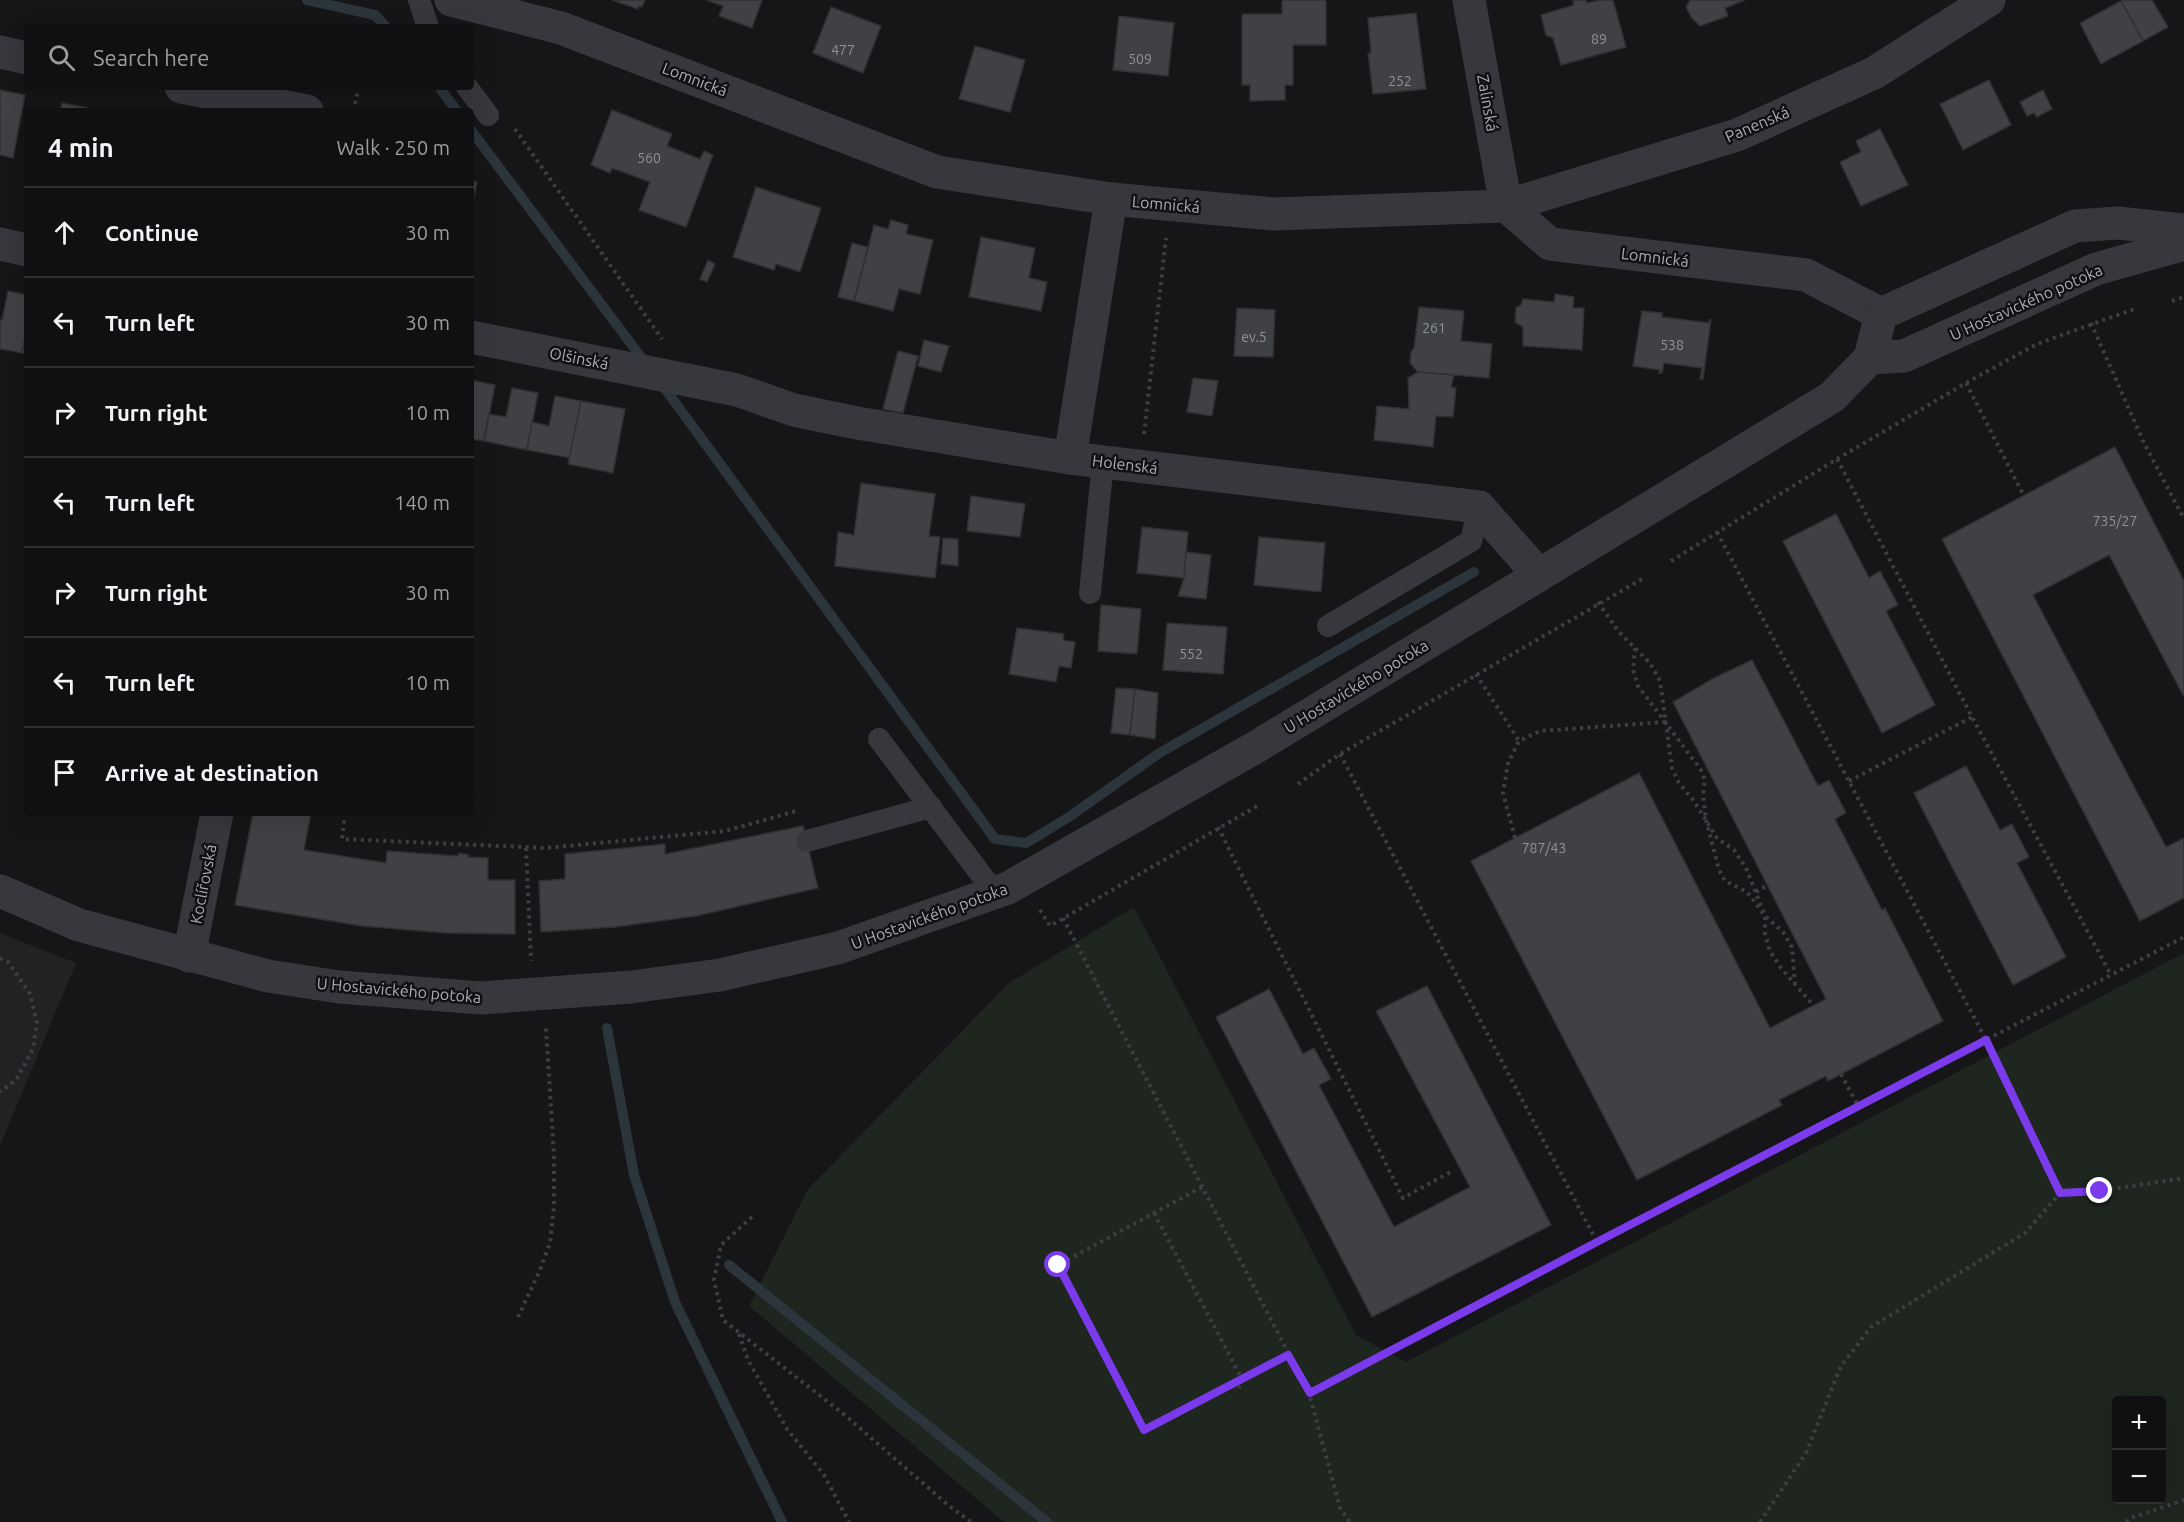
<!DOCTYPE html>
<html lang="en">
<head>
<meta charset="utf-8">
<style>
	:root { --surface:#101012; --page:#1e1e20; --text:#f1f3f6; --muted:#9c9d9f; --line:#303032 }
	body { margin:0; font-family:Ubuntu,sans-serif; background:var(--page); color:var(--text) }
	.controls { position:absolute; right:18px; bottom:18px; display:grid; overflow:hidden; border-radius:6px; box-shadow:0 6px 24px #0002 }
	.controls button { width:54px; height:54px; display:grid; place-items:center; padding:0; border:0; border-bottom:2px solid var(--line); background:var(--surface); color:var(--text); font:30px sans-serif }
	.stop { position:absolute; width:18px; height:18px; margin:-14px; border:4px solid #7c3aed; border-radius:50%; background:#fff }
	.stop.end { background:#7c3aed; border-color:#fff; box-shadow:0 2px 6px #0008 }
	.list { margin:0; padding:0; list-style:none }
	h2 { display:flex; justify-content:space-between; align-items:center; height:78px; margin:0; padding:0 24px; font-size:26px }
	h2 small { font-size:20px; font-weight:400; color:var(--muted) }
	.list li { display:grid; grid-template-columns:39px 1fr auto; gap:18px; align-items:center; box-sizing:border-box; height:90px; padding:0 24px; border-top:2px solid var(--line) }
	.list b { display:block; font-size:22px; white-space:nowrap }
	.list em { font-size:20px; font-style:normal; color:var(--muted) }
	.icon { flex:none; width:33px; height:33px; fill:none; stroke:currentColor; stroke-width:2; stroke-linecap:round; stroke-linejoin:round }
	.map { position:relative; flex:none; width:2184px; height:1522px; overflow:hidden }
	.search { position:absolute; background:var(--surface); box-shadow:0 6px 24px #0002; left:24px; top:24px; width:450px; height:66px; display:flex; align-items:center; gap:15px; box-sizing:border-box; padding:0 21px; border-radius:6px; color:var(--muted); font-size:22px }
	.panel { position:absolute; background:var(--surface); box-shadow:0 6px 24px #0002; left:24px; top:108px; width:450px; height:708px; border-radius:6px }
	.map>svg:first-child { display:block }
</style>
</head>
<body>
<div class="map">
<svg width="2184" height="1522" viewBox="0 0 2184 1522">
	<rect width="100%" height="100%" fill="#161618"/>
	<polygon fill="#222225" points="0,933 76,963 0,1146"/>
	<path fill="#1e261f" fill-rule="evenodd" d="M 1134,907 L 1356,1335 L 1406,1362 L 2184,953 L 2184,1522 L 1004,1522 L 749,1306 L 808,1189 L 1009,983 ZM 2162,1400 L 2162,1500 L 2116,1500 L 2116,1400 Z"/>
	<g fill="none" stroke-linecap="round" stroke-linejoin="round">
		<g stroke="#2c353c" stroke-width="10">
			<polyline points="307,0 375,15 386,27"/>
			<polyline points="439,87 457,111"/>
			<polyline points="471,130 647,365"/>
			<polyline points="660,382 995,839 1026,843 1069,817 1158,754 1474,572"/>
			<polyline points="607,1028 634,1175 675,1302 782,1522"/>
			<polyline points="729,1265 1047,1522"/>
		</g>
	</g>
	<g fill="#404145" stroke="#303034" stroke-width="1.5">
		<polygon points="612,0 645,0 642,7 639,6 638,9"/>
		<polygon points="706,0 762,0 752,28 719,16 723,6"/>
		<polygon points="1282,0 1326,0 1326,45 1293,45 1293,85 1285,85 1285,100 1250,101 1250,85 1242,85 1242,14 1282,14"/>
		<polygon points="1576,0 1586,0 1587,3 1599,0 1613,0 1626,47 1561,65 1553,38 1546,35 1541,15 1574,5 1573,1"/>
		<polygon points="1690,0 1745,0 1725,8 1728,16 1700,26 1691,17 1686,7"/>
		<polygon points="2123,0 2152,0 2168,27 2143,41 2121,1"/>
		<polygon points="2121,1 2143,41 2101,64 2080,23"/>
		<polygon points="831,7 881,26 863,73 813,53"/>
		<polygon points="1416,13 1426,89 1373,94 1368,53 1371,53 1368,18"/>
		<polygon points="1119,16 1174,23 1168,76 1113,70"/>
		<polygon points="975,46 1025,60 1010,112 959,99"/>
		<polygon points="1989,80 2011,125 1963,150 1940,104"/>
		<polygon points="0,90 25,95 13,158 0,155"/>
		<polygon points="2043,90 2052,109 2037,117 2034,113 2027,116 2020,102"/>
		<polygon points="62,103 104,111 60,111"/>
		<polygon points="612,110 672,134 667,146 700,159 704,151 713,155 686,227 639,210 650,182 612,168 610,173 591,165"/>
		<polygon points="1880,129 1908,185 1861,206 1840,162 1861,152 1856,141"/>
		<polygon points="471,181 477,182 471,213"/>
		<polygon points="756,187 821,208 800,272 776,264 774,270 733,257"/>
		<polygon points="891,220 908,225 906,234 933,240 920,294 899,289 893,311 854,301 874,225 888,229"/>
		<polygon points="981,237 1035,248 1029,278 1047,282 1041,311 969,297"/>
		<polygon points="852,243 868,247 854,301 838,297"/>
		<polygon points="708,260 715,264 707,282 700,279"/>
		<polygon points="8,291 27,295 27,328 22,353 0,349 0,320 2,320"/>
		<polygon points="1555,294 1574,297 1573,308 1584,308 1582,350 1523,346 1523,327 1515,322 1516,308 1521,305 1523,299 1554,302"/>
		<polygon points="1419,307 1464,311 1461,341 1492,344 1489,378 1418,372 1410,363 1411,352 1414,348"/>
		<polygon points="1237,308 1275,310 1273,357 1234,356"/>
		<polygon points="1642,311 1662,313 1662,317 1709,323 1709,320 1711,320 1703,379 1700,379 1702,368 1664,363 1662,373 1659,373 1660,370 1633,366"/>
		<polygon points="27,328 27,354 22,353"/>
		<polygon points="924,340 949,346 941,372 918,366"/>
		<polygon points="898,351 918,356 903,413 883,409"/>
		<polygon points="1418,372 1454,375 1451,387 1456,388 1453,417 1436,416 1433,447 1374,440 1377,406 1409,409 1408,378"/>
		<polygon points="1193,378 1218,381 1212,416 1187,412"/>
		<polygon points="471,380 495,385 484,441 471,439"/>
		<polygon points="512,388 538,393 527,450 484,441 489,414 506,417"/>
		<polygon points="555,396 581,401 570,458 527,450 532,422 549,426"/>
		<polygon points="581,401 625,409 613,473 568,464"/>
		<polygon points="2115,447 2184,581 2184,697 2109,555 2033,595 2166,847 2184,838 2184,898 2140,921 1942,539"/>
		<polygon points="861,483 935,494 929,536 940,537 935,578 835,566 838,532 854,535"/>
		<polygon points="971,496 1025,504 1020,537 967,531"/>
		<polygon points="1836,514 1869,578 1880,571 1898,605 1886,611 1935,705 1882,733 1783,541"/>
		<polygon points="1142,527 1188,532 1184,578 1137,573"/>
		<polygon points="1259,537 1325,543 1321,592 1254,585"/>
		<polygon points="943,538 958,539 958,566 941,564"/>
		<polygon points="1186,552 1211,555 1206,599 1178,596 1184,578"/>
		<polygon points="1101,605 1141,609 1137,654 1098,651"/>
		<polygon points="1167,623 1227,627 1223,674 1163,670"/>
		<polygon points="1017,628 1064,634 1063,640 1075,642 1071,668 1059,666 1056,682 1009,674"/>
		<polygon points="1752,660 1818,786 1829,780 1846,813 1835,819 1882,910 1885,908 1943,1021 1828,1081 1826,1076 1779,1100 1782,1105 1637,1180 1471,861 1639,773 1770,1028 1826,999 1673,702 1714,678"/>
		<polygon points="1116,688 1135,689 1130,735 1111,733"/>
		<polygon points="1135,689 1158,693 1155,739 1130,735"/>
		<polygon points="1966,766 2000,830 2012,824 2029,857 2017,863 2066,957 2013,985 1914,793"/>
		<polygon points="253,813 311,813 304,850 386,863 387,851 458,856 459,853 469,855 468,857 488,858 488,880 515,880 515,934 446,933 362,926 235,905"/>
		<polygon points="803,826 818,888 696,916 615,927 541,932 539,881 565,879 565,854 665,844 665,854"/>
		<polygon points="1427,986 1551,1225 1372,1317 1216,1017 1269,989 1303,1054 1314,1048 1331,1079 1319,1085 1394,1227 1470,1187 1376,1011"/>
	</g>
	<g fill="none" stroke-linecap="round" stroke-linejoin="round">
		<g stroke="#3d3f44" stroke-width="4" stroke-dasharray="3 4.5" stroke-linecap="butt">
			<polyline points="353,111 359,87"/>
			<polyline points="515,129 662,339"/>
			<polyline points="2172,301 2184,297"/>
			<polyline points="2091,323 2144,443 2184,519"/>
			<polyline points="1966,383 2024,496"/>
			<polyline points="1144,434 1166,238"/>
			<polyline points="1837,459 1972,717 2111,975"/>
			<polyline points="1717,532 1986,1040 2060,1193"/>
			<polyline points="1671,561 1837,459 1966,383 2037,344 2137,308"/>
			<polyline points="1598,602 1618,631 1650,663 1660,681 1672,768 1679,783 1694,801 1717,838 1734,850 1746,868 1765,916 1765,934 1770,951 1781,968 1813,1005"/>
			<polyline points="1635,648 1633,670 1638,686 1701,770 1705,780 1703,795 1706,820 1719,870 1725,881 1747,892 1765,916 1783,932 1792,947 1795,984"/>
			<polyline points="1476,674 1519,741"/>
			<polyline points="1340,754 1597,1242"/>
			<polyline points="1849,781 1972,717"/>
			<polyline points="1298,784 1340,754 1642,579"/>
			<polyline points="345,813 342,839 546,848 725,831 796,811"/>
			<polyline points="1218,827 1403,1198 1454,1170"/>
			<polyline points="1515,838 1503,793 1508,763 1519,741 1540,731 1666,722"/>
			<polyline points="526,848 531,961"/>
			<polyline points="1756,892 1768,885"/>
			<polyline points="1040,910 1050,926 1259,805"/>
			<polyline points="1063,918 1309,1393 1340,1508 1350,1522"/>
			<polyline points="0,958 8,962 30,994 37,1023 33,1049 16,1080 0,1092"/>
			<polyline points="1841,1074 1858,1106"/>
			<polyline points="1202,1187 1058,1265 1144,1430 1289,1355"/>
			<polyline points="1154,1213 1242,1379 1239,1388"/>
			<polyline points="752,1217 721,1245 714,1280 723,1320 846,1416 948,1505 971,1522"/>
			<polyline points="518,1317 540,1270 550,1243 554,1205 554,1156 546,1028"/>
			<polyline points="739,1334 748,1360 787,1429 824,1475 849,1522"/>
			<polyline points="1309,1393 1597,1242 2184,937"/>
			<polyline points="1760,1522 1806,1453 1841,1366 1871,1327 2025,1233 2060,1193 2100,1191 2184,1178"/>
			<polyline points="2126,1522 2131,1518 2184,1500"/>
		</g>
		<g stroke="#37383d" stroke-width="22">
			<polyline points="419,0 428,27"/>
			<polyline points="467,87 488,115"/>
			<polyline points="1090,593 1103,462"/>
			<polyline points="1328,626 1471,541 1479,507"/>
			<polyline points="879,739 995,893"/>
			<polyline points="807,841 931,807"/>
		</g>
		<g stroke="#37383d" stroke-width="33">
			<polyline points="451,0 561,28 937,172 1111,199 1273,214 1506,206 1550,244 1806,275 1881,314"/>
			<polyline points="1469,0 1506,206 1737,135 1874,73 1989,0"/>
			<polyline points="0,52 27,58"/>
			<polyline points="181,87 307,111"/>
			<polyline points="0,244 27,250"/>
			<polyline points="1881,314 2075,226 2118,223 2184,230"/>
			<polyline points="471,337 737,390 794,410 857,423 1070,458 1479,507 1539,575"/>
			<polyline points="1870,358 1904,356 2096,269 2184,244"/>
			<polyline points="1070,458 1111,199"/>
			<polyline points="0,891 79,925 268,976 339,987 481,998 631,987 720,975 838,948 1008,888 1256,747 1832,397 1870,358 1881,314"/>
			<polyline points="189,956 217,813"/>
		</g>
	</g>
	<g fill="none" stroke-linecap="round" stroke-linejoin="round">
		<polyline stroke="#7c3aed" stroke-width="8" points="1058,1265 1144,1430 1288,1355 1310,1393 1597,1242 1986,1040 2060,1193 2100,1191"/>
	</g>
	<g text-anchor="middle" dominant-baseline="central" stroke-width="5" stroke-linejoin="round" paint-order="stroke">
		<g font-size="14" fill="#8e929b">
			<text x="1599" y="39">89</text>
			<text x="843" y="50">477</text>
			<text x="1140" y="59">509</text>
			<text x="1400" y="81">252</text>
			<text x="649" y="158">560</text>
			<text x="1434" y="328">261</text>
			<text x="1254" y="337">ev.5</text>
			<text x="1672" y="345">538</text>
			<text x="2115" y="521">735/27</text>
			<text x="1191" y="654">552</text>
			<text x="1544" y="848">787/43</text>
		</g>
		<g font-size="16" fill="#a8adb8" stroke="#111113">
			<text transform="translate(695 79) rotate(21)">Lomnická</text>
			<text transform="translate(1488 103) rotate(80)">Zalinská</text>
			<text transform="translate(1757 124) rotate(-23)">Panenská</text>
			<text transform="translate(1166 204) rotate(5)">Lomnická</text>
			<text transform="translate(1655 257) rotate(7)">Lomnická</text>
			<text transform="translate(2026 302) rotate(-24)">U Hostavického potoka</text>
			<text transform="translate(579 358) rotate(11)">Olšinská</text>
			<text transform="translate(1125 464) rotate(7)">Holenská</text>
			<text transform="translate(1356 686) rotate(-31)">U Hostavického potoka</text>
			<text transform="translate(203 884) rotate(-79)">Koclířovská</text>
			<text transform="translate(929 916) rotate(-20)">U Hostavického potoka</text>
			<text transform="translate(399 990) rotate(5)">U Hostavického potoka</text>
		</g>
	</g>
</svg>
<div class="controls">
<button>+</button>
<button>−</button>
</div>
<div class="stop" style="left:1058px;top:1265px"></div>
<div class="stop end" style="left:2100px;top:1191px"></div>
<div class="search"><svg class="icon" aria-label="search" viewBox="0 0 24 24"><circle cx="10" cy="10" r="6"/><path d="M15 15l6 6"/></svg>Search here</div>
<section class="panel">
<h2>4 min<small>Walk · 250 m</small></h2>
<ul class="list">
<li><svg class="icon" aria-label="ahead" viewBox="0 0 24 24"><path d="M12 20V5M6 11l6-6 6 6"/></svg><div><b>Continue</b></div><em>30 m</em></li>
<li><svg class="icon" aria-label="left" viewBox="0 0 24 24"><path d="M17 20v-9H6M10 6l-5 5 5 5"/></svg><div><b>Turn left</b></div><em>30 m</em></li>
<li><svg class="icon" aria-label="right" viewBox="0 0 24 24"><path d="M7 20v-9h11M14 6l5 5-5 5"/></svg><div><b>Turn right</b></div><em>10 m</em></li>
<li><svg class="icon" aria-label="left" viewBox="0 0 24 24"><path d="M17 20v-9H6M10 6l-5 5 5 5"/></svg><div><b>Turn left</b></div><em>140 m</em></li>
<li><svg class="icon" aria-label="right" viewBox="0 0 24 24"><path d="M7 20v-9h11M14 6l5 5-5 5"/></svg><div><b>Turn right</b></div><em>30 m</em></li>
<li><svg class="icon" aria-label="left" viewBox="0 0 24 24"><path d="M17 20v-9H6M10 6l-5 5 5 5"/></svg><div><b>Turn left</b></div><em>10 m</em></li>
<li><svg class="icon" aria-label="arrive" viewBox="0 0 24 24"><path d="M6 21V4h12l-3 4 3 4H6"/></svg><div><b>Arrive at destination</b></div></li>
</ul>
</section>
</div>
</body>
</html>
